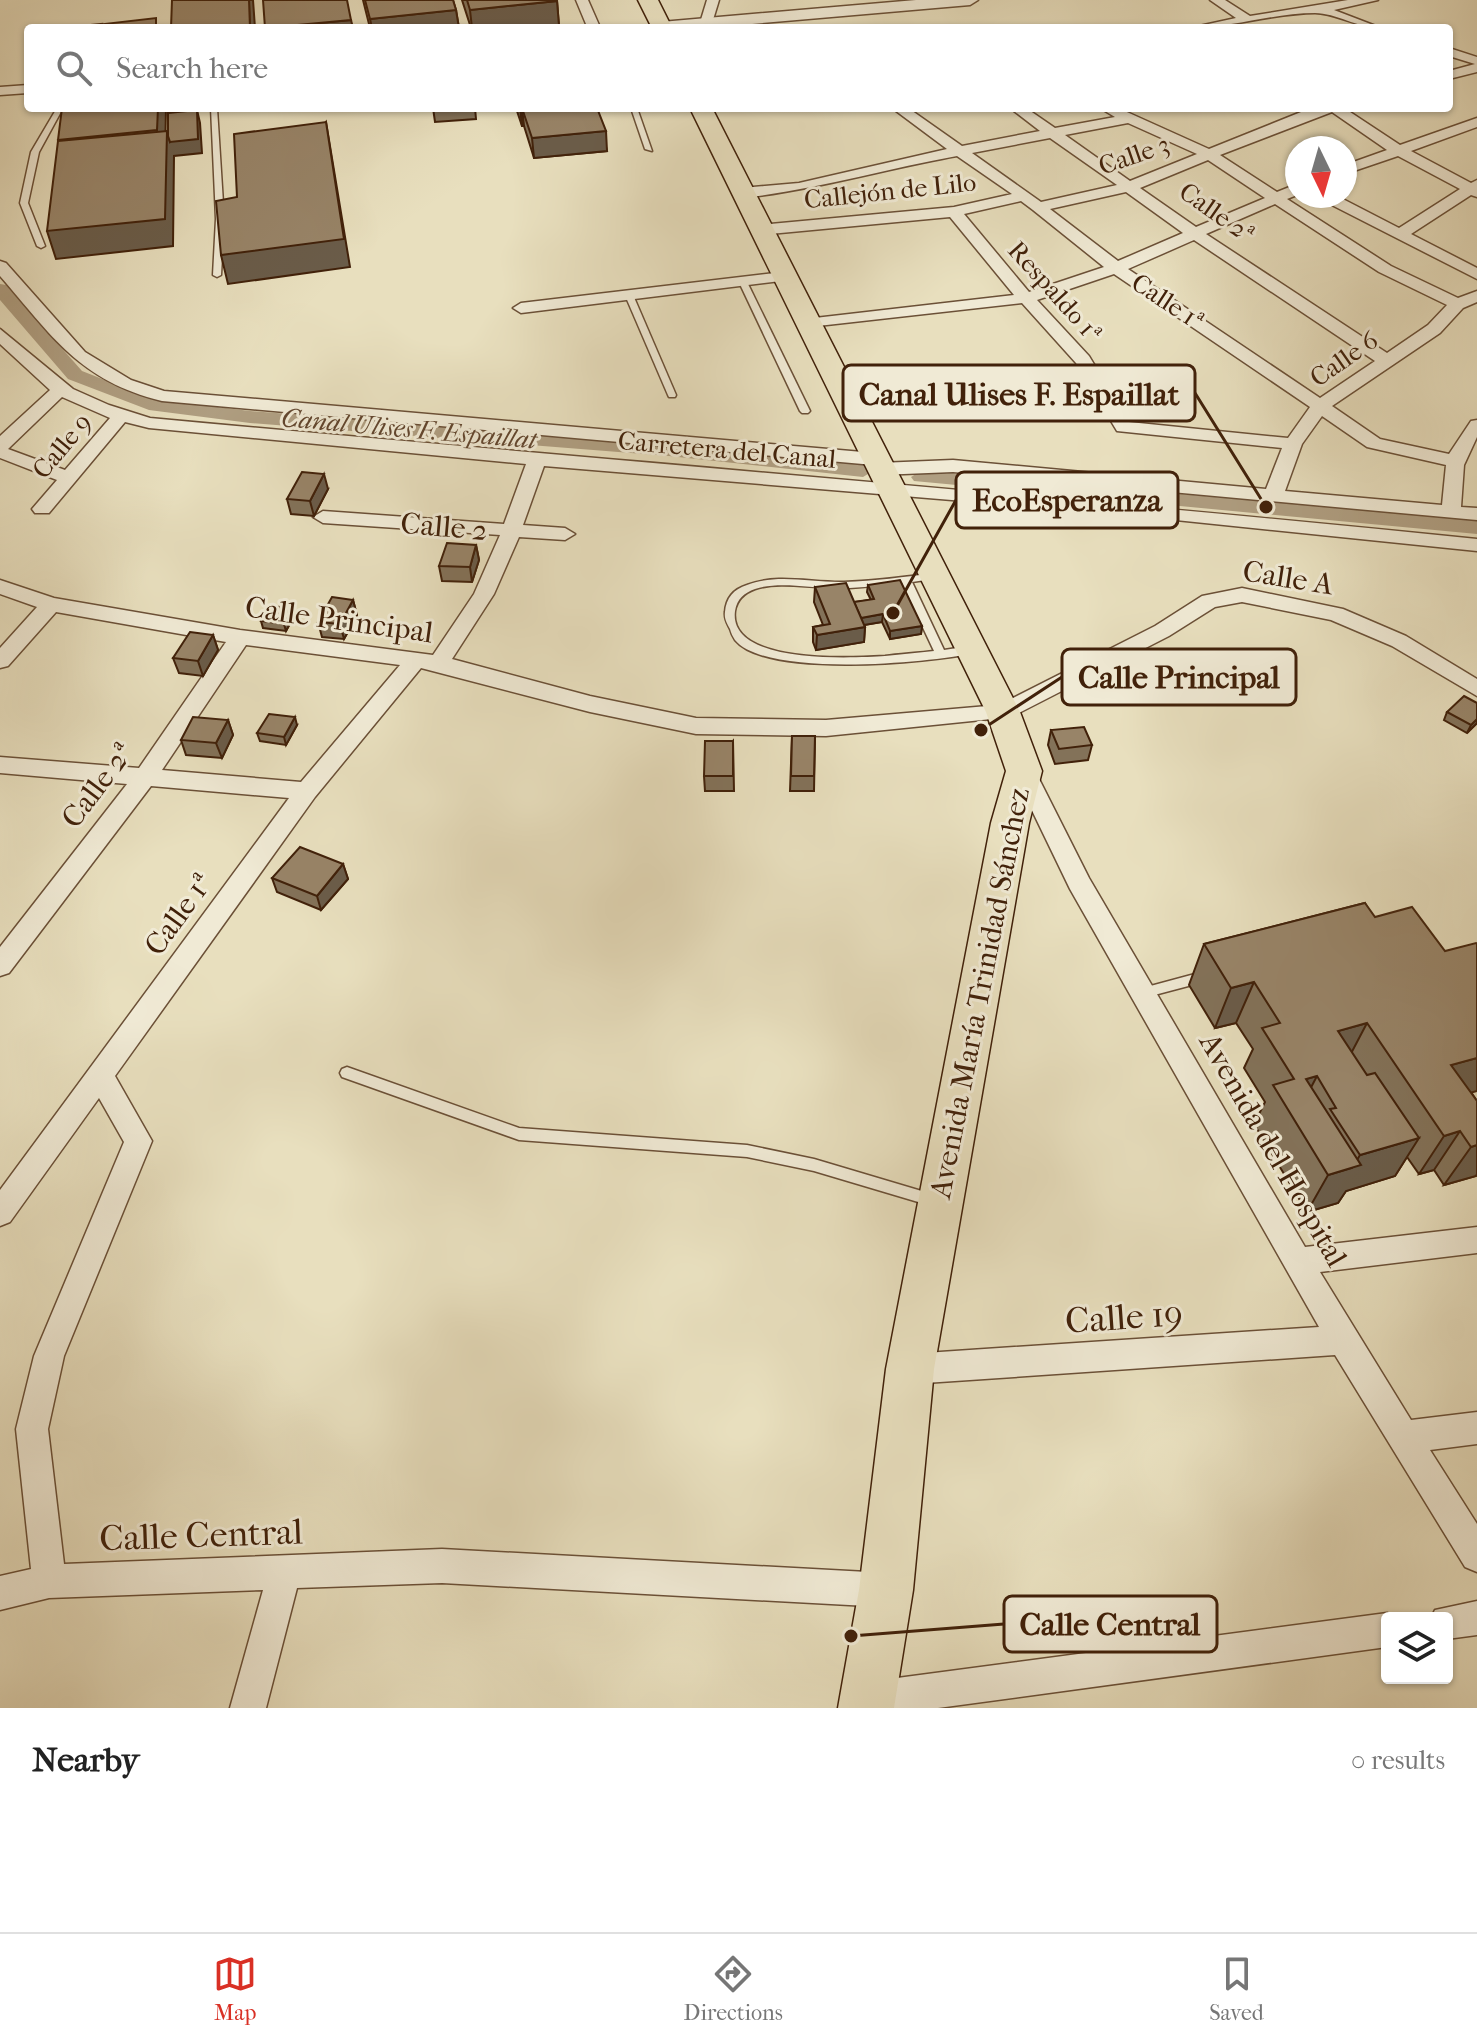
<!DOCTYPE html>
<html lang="en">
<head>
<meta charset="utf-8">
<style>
	:root { --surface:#fff; --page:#f6f6f6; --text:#222; --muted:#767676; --line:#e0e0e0; --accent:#d93025 }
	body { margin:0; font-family:"IM FELL French Canon",serif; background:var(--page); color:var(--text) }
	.controls { position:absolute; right:24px; bottom:24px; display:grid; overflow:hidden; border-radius:8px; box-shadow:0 2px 6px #0004 }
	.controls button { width:72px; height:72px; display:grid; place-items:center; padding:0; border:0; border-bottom:2px solid var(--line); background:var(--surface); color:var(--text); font:40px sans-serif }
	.compass { position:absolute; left:1285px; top:136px; width:72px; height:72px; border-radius:50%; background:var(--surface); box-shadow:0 2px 6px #0004; rotate:175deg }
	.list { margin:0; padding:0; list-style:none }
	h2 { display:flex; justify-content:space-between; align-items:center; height:104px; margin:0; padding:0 32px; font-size:34px }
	h2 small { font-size:26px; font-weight:400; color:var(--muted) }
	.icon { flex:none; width:44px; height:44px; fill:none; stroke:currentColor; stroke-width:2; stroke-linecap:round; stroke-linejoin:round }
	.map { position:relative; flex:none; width:1477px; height:1708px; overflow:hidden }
	.search { position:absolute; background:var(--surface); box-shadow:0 2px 6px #0004; left:24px; right:24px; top:24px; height:88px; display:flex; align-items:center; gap:20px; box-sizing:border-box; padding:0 28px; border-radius:8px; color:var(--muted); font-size:30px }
	.sheet { height:224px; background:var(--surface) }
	nav { display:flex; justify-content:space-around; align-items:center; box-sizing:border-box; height:112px; border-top:2px solid var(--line); background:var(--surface); font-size:22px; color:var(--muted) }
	nav a { display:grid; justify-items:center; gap:4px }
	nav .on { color:var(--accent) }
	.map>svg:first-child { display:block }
</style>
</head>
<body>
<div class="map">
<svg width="1477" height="1708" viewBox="0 0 1477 1708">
	<rect width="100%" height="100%" fill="#e8dfbe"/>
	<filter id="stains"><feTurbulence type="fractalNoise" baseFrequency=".0025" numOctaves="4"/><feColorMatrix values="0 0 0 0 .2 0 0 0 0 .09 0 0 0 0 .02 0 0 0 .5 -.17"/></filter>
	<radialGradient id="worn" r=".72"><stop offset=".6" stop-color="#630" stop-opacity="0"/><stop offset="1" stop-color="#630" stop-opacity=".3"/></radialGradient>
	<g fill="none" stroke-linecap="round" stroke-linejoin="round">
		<g fill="#af9e81" fill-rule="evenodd">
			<polygon points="0,284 6,285 82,371 153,399 250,411 669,444 863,465 873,471 863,477 669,456 250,423 149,410 68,379 0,300"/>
			<polygon points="921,471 1477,520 1477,534 914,481 911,477"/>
		</g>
		<g stroke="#6b5037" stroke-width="3">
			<g id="service">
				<polygon points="57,108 63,108 39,152 28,203 45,246 41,248 37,246 20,203 31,152"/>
				<polygon points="211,108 217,108 224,219 221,275 217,277 213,275 216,219"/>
				<polygon points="631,108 637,108 652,151 645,149"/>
				<polygon points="740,280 747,282 810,411 808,413 802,413 800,411 739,282"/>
				<polygon points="626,293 633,295 676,395 675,397 669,397 668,395 625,295"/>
				<path d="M 935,573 L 940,576 L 939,578 L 912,582 L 944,650 L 970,646 L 974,647 L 975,650 L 974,653 C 929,663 766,678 735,640 C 733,637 731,633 730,629 C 727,623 724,619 725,612 C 726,598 734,589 747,585 C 778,573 812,583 844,582 C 874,581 905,577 935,573 ZM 902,583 L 934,651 C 918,653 902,654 885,656 C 852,658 728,665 735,611 C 737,599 744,593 755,589 C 779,581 809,588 835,588 C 857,589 880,585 902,583 Z"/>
				<polygon points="1206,971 1211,972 1212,976 1211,980 1143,998 1138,997 1137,993 1138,989 1143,988"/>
				<polygon points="347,1067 519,1128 747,1145 814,1159 935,1195 940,1196 942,1201 940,1206 935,1207 814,1171 747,1157 519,1140 342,1077 340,1073 342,1069"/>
			</g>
		</g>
		<g stroke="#6b5037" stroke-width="3">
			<g id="minor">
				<polygon points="576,0 588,0 599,25 597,28 584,28 586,24"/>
				<polygon points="707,0 719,0 712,23 706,27 700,23"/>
				<path d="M 1210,0 L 1225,0 L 1250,16 L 1348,0 L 1378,0 L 1334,10 L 1381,28 C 1357,28 1336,13 1315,13 C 1273,13 1232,28 1190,28 L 1236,18 Z"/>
				<polygon points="1449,48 1477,57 1477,72 1449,79 1449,71 1475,64 1449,56"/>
				<polygon points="28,85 28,93 0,95 0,87"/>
				<path d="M 892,108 L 908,108 L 962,146 L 1040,131 L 1010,108 L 1026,108 L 1055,128 L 1115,117 L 1100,108 L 1118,108 L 1209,149 L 1311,108 L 1344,108 L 1400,145 L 1477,118 L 1477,127 L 1411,151 L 1471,183 L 1477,180 L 1477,197 L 1471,195 L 1411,234 L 1477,268 L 1477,279 L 1320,199 L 1317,196 L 1337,196 L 1399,228 L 1460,189 L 1398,156 L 1345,174 L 1345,165 L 1387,150 L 1332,112 L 1220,155 L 1277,192 L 1297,184 L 1297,195 L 1287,199 L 1391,266 L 1458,298 L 1477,291 L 1477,302 L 1463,308 L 1440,333 L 1332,406 L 1380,439 L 1449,454 L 1471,421 L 1477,420 L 1477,437 L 1464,465 L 1461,507 L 1477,508 L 1477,520 L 953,472 L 879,475 L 870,469 L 874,465 L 162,401 C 80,381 52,336 0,276 L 0,261 L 6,263 L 85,352 L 131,380 L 164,391 L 874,453 L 883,459 L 879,463 L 953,460 L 1266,489 L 1282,448 L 1117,431 L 1076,363 L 1022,303 L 800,328 L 798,324 L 806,319 L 1014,295 L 950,217 L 760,235 L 752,230 L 760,225 L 954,207 L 1012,194 L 957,156 C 885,169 815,190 742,198 L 734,193 L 742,188 L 799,183 L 947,149 ZM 1128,123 L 1197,154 L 1130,181 L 1065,135 ZM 1050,138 L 1117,185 L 1041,202 L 972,153 ZM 1208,160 L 1265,198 L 1196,227 L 1140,188 ZM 1126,192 L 1183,233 L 1118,261 L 1050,209 ZM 1021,201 L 1033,210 L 1104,267 L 1029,292 L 964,214 ZM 1275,204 L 1379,272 L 1447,305 L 1428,325 L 1387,353 L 1206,234 ZM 1194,240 L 1375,361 L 1320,398 L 1128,269 ZM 1114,274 L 1310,407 L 1288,438 L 1129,422 L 1089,356 L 1037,300 ZM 1322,416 L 1367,447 L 1446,465 L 1442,505 L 1285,491 L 1302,444 Z"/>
				<polygon points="783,272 789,274 789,280 521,313 513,308 521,303"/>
				<path d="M 0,329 L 73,389 L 109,405 L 150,418 C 592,459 1035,494 1477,539 L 1477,551 L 1108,513 L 544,466 L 523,525 L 565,528 L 575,534 L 565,540 L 519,537 L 494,594 L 452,659 L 590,696 L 696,718 L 826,720 L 999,705 L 1155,626 L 1202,596 L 1242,588 L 1343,609 L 1406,636 L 1477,679 L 1477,696 L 1392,646 L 1331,620 L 1242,602 L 1215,607 L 1169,636 L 1011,717 L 826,736 L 696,734 L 590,712 L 421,668 L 315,797 L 115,1076 L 152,1141 L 64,1356 L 48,1429 L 64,1564 L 442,1549 L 886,1573 L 898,1578 L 903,1590 L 898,1602 L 886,1607 L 442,1583 L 297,1588 L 266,1708 L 230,1708 L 263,1590 L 49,1598 L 0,1610 L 0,1576 L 31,1569 L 16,1429 L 34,1356 L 124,1142 L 99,1098 L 10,1222 L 0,1226 L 0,1190 L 289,798 L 151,786 L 9,973 L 0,976 L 0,947 L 127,784 L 0,773 L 0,757 L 139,768 L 226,642 L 56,612 L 8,666 L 0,668 L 0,648 L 37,607 L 0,594 L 0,580 L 54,598 L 240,630 L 433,655 L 474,594 L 500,535 L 323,523 L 313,517 L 323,511 L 504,524 L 526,464 L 149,428 L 125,422 L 49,513 L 35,513 L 32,509 L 57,480 L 0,458 L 0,436 L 50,390 L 0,344 ZM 62,397 L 110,418 L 65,470 L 8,449 ZM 246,645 L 400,665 L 301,782 L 162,770 Z"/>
				<polygon points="1024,763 1032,765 1089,878 1305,1247 1477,1227 1477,1253 1320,1272 1411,1420 1477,1412 1477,1444 1430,1450 1477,1524 1477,1572 1465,1567 1335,1355 910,1384 899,1380 895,1369 899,1358 910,1354 1319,1327 1070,889 1013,771"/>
				<polygon points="1477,1601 1477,1635 1447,1639 1447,1618 1431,1618 1435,1610"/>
				<polygon points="1387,1613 1399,1618 1387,1618 1387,1647 938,1708 853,1708 849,1700 854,1687 867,1682"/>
			</g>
		</g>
		<g stroke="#6b5037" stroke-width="3">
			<polygon id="tertiary" points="916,0 978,0 970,5 705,28 653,27 661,22"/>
		</g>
		<g stroke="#41210a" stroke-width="3">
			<g id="primary">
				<polygon points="638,0 658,0 672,28 652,28"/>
				<polygon points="690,108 712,108 1020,712 1042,771 1029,823 934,1369 913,1590 894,1708 838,1708 859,1590 886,1369 991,823 1006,771 986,712"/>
			</g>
		</g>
		<use href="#service" fill="#f0ead5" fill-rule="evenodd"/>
		<use href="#minor" fill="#f0ead5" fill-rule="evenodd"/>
		<use href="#tertiary" fill="#f0ead5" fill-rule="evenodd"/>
		<use href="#primary" fill="#e8dfbe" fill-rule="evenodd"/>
	</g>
	<g fill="#837259" stroke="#41210a" stroke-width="2">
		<polygon points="363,0 453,0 456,10 459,28 370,28"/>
		<polygon points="462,0 557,0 559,26 543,28 471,28"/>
		<polygon points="433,108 475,108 476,119 435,122"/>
		<polygon points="516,108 597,108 607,151 534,158 524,126 522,126"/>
		<polygon points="328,489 314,516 291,514 287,499"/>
		<polygon points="476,545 479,560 472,582 442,581 439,566"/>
		<polygon points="868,585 922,626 921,634 890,639 882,622 864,625 865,627 864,642 816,650 813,642 813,627 823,625 814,602 815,587 854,602 871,600 867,592"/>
		<polygon points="353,600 357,615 344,639 322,637 318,622"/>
		<polygon points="292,608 294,616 286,631 263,628 261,621"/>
		<polygon points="213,635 218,650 203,676 179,673 173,658"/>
		<polygon points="1178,658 1235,679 1230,694 1185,698 1174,674"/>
		<polygon points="1477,703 1477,723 1467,733 1444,720 1447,712"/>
		<polygon points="228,720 233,735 222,758 186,755 181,740"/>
		<polygon points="297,725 286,745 260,741 257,733"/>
		<polygon points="1051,730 1092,745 1088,760 1055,764 1048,745"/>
		<polygon points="792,736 815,736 814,791 790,791"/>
		<polygon points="733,741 734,791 705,791 704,776"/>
		<polygon points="343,864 348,879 321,910 277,892 272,878"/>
		<polygon points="1365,903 1471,1092 1477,1101 1477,1174 1476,1176 1444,1185 1434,1170 1419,1174 1407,1157 1395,1176 1346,1191 1338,1203 1307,1212 1254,1124 1265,1102 1244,1068 1253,1049 1236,1023 1215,1028 1189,985 1204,944"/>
	</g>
	<g fill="#6a5c49" stroke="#41210a" stroke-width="2">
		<polygon points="249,0 253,0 255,28 250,28"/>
		<polygon points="557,1 559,26 543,28 472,28 470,10"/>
		<polygon points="456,10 459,28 372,28 370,19"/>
		<polygon points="351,20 353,28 267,28"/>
		<polygon points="158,108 166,108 165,157 67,167 58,140"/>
		<polygon points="392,108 410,108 392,110"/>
		<polygon points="520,108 522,108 524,126 522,126"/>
		<polygon points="197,110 200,123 202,153 174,156 173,246 56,259 47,231 167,131 170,142"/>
		<polygon points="326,122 350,267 228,284 221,255"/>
		<polygon points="606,131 607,151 534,158 532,138"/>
		<polygon points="324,474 328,489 314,516 310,501"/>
		<polygon points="476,545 479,560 472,582 470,567"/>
		<polygon points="353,600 357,615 344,639 340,624"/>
		<polygon points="292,608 294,616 286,631 284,624"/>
		<polygon points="883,614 882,622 858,626 859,618"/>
		<polygon points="922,626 921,634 890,639 890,631"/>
		<polygon points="865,627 864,642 816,650 817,635"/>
		<polygon points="213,635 218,650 203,676 198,661"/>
		<polygon points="295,717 297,725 286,745 284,737"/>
		<polygon points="1477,719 1477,723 1467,733 1471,725"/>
		<polygon points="228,720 233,735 222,758 216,743"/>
		<polygon points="343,864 348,879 321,910 317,896"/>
		<polygon points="1254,982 1236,1023 1215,1028 1231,988"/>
		<polygon points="1367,1023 1346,1063 1338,1031"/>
		<polygon points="1477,1058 1477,1091 1427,1105 1451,1065"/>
		<polygon points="1317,1076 1296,1116 1306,1079"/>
		<polygon points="1460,1131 1434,1170 1419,1174 1444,1136"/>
		<polygon points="1419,1138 1395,1176 1346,1191 1338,1203 1307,1212 1328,1175 1352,1168 1360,1155"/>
		<polygon points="1477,1145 1477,1174 1476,1176 1444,1185 1471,1147"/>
	</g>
	<g fill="#988468" stroke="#41210a" stroke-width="2">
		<polygon points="172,0 249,0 250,28 171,28"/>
		<polygon points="263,0 347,0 351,20 265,28"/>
		<polygon points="365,0 453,0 456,10 370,19"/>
		<polygon points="467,0 557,0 557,1 470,10"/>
		<polygon points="156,18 156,28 105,28 104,24"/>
		<polygon points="102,24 101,28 59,28"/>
		<polygon points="62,108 158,108 157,130 58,140"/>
		<polygon points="522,108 597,108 606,131 532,138"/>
		<polygon points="197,110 198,139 170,142 168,136 168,113"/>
		<polygon points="326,122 344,239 221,255 216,201 237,197 234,134"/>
		<polygon points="167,131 165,219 47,231 58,141"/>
		<polygon points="302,472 324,474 310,501 287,499"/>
		<polygon points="447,543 476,545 470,567 439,566"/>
		<polygon points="900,580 922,626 890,631 883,614 861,618 854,602 874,599 868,585"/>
		<polygon points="846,583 865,627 817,635 813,627 830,624 815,587"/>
		<polygon points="332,597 353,600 340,624 318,622"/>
		<polygon points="270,606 292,608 284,624 261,621"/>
		<polygon points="190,632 213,635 198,661 173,658"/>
		<polygon points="1464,696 1477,703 1477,719 1471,725 1447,712"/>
		<polygon points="269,714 295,717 284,737 257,733"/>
		<polygon points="193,717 228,720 216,743 181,740"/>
		<polygon points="1084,727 1092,745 1059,749 1051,730"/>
		<polygon points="792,736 815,736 814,776 791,776"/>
		<polygon points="705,741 733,741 733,776 704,776"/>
		<polygon points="300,847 343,864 317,896 272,878"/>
		<polygon points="1365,903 1375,917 1412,907 1445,951 1476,943 1477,944 1477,1058 1451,1065 1477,1101 1477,1145 1471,1147 1460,1131 1444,1136 1367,1023 1338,1031 1367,1075 1375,1073 1419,1138 1360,1155 1330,1109 1336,1108 1317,1076 1306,1079 1361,1165 1328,1175 1273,1085 1294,1079 1262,1028 1280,1023 1254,982 1231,988 1204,944"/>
	</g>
	<g text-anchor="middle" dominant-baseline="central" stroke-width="6" stroke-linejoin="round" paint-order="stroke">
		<g font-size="26" fill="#41210a" stroke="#f0ead5">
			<text transform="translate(1134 155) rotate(-19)">Calle 3</text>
			<text transform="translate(890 191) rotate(-6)">Callejón de Lilo</text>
			<text transform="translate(1217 213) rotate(35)">Calle 2ª</text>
			<text transform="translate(1055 292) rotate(48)">Respaldo 1ª</text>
			<text transform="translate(1168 302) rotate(33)">Calle 1ª</text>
			<text transform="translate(1344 359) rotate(-35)">Calle 6</text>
			<text transform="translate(62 446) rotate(-50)">Calle 9</text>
			<text transform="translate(727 450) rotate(5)">Carretera del Canal</text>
		</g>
		<g font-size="26" font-style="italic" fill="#62462e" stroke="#f0ead5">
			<text transform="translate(409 429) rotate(5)">Canal Ulises F. Espaillat</text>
		</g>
		<g font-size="30" fill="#41210a" stroke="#f0ead5">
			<text transform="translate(444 527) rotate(5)">Calle 2</text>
			<text transform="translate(1288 578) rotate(9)">Calle A</text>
			<text transform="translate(339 620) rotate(8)">Calle Principal</text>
			<text transform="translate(98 785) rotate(-53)">Calle 2ª</text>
			<text transform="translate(179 914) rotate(-54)">Calle 1ª</text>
			<text transform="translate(980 993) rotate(-79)">Avenida María Trinidad Sánchez</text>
			<text transform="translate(1273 1150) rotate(60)">Avenida del Hospital</text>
		</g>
		<g font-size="36" fill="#41210a" stroke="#f0ead5">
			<text transform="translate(1124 1317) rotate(-4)">Calle 19</text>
			<text transform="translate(201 1535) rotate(-2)">Calle Central</text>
		</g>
	</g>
	<path fill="none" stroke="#41210a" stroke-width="3" d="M1266 507L1195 393M893 613L956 500M981 730L1062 677M851 1636L1004 1624"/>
	<g fill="#41210a" stroke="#f0ead5" stroke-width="3">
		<circle cx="1266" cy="507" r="8"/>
		<circle cx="893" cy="613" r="8"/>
		<circle cx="981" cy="730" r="8"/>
		<circle cx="851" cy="1636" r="8"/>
	</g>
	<g fill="#f0ead5" stroke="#41210a" stroke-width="3">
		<rect x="843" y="365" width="352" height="56" rx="8"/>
		<rect x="956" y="472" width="222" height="56" rx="8"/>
		<rect x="1062" y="649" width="234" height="56" rx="8"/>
		<rect x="1004" y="1596" width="213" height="56" rx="8"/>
	</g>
	<g font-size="32" text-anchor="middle" font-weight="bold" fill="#41210a">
		<text x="1019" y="405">Canal Ulises F. Espaillat</text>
		<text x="1067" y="511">EcoEsperanza</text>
		<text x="1179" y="688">Calle Principal</text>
		<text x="1110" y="1635">Calle Central</text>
	</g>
	<rect width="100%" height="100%" filter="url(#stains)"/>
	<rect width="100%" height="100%" fill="url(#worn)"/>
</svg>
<div class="controls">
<button><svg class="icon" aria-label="layers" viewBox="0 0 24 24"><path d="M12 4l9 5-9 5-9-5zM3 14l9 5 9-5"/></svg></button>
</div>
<svg class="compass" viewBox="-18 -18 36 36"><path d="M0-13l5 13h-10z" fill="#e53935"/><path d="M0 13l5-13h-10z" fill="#767676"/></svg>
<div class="search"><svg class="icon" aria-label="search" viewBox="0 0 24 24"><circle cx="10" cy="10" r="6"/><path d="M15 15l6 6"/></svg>Search here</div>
</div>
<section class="sheet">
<h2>Nearby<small>0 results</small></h2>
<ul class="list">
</ul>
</section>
<nav>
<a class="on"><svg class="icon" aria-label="map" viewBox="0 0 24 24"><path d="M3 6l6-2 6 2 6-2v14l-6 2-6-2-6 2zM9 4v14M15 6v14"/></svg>Map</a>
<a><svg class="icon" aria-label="directions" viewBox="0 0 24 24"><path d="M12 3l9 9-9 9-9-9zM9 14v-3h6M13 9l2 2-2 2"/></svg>Directions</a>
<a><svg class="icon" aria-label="saved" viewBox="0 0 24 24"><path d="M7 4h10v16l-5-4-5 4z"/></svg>Saved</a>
</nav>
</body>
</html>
